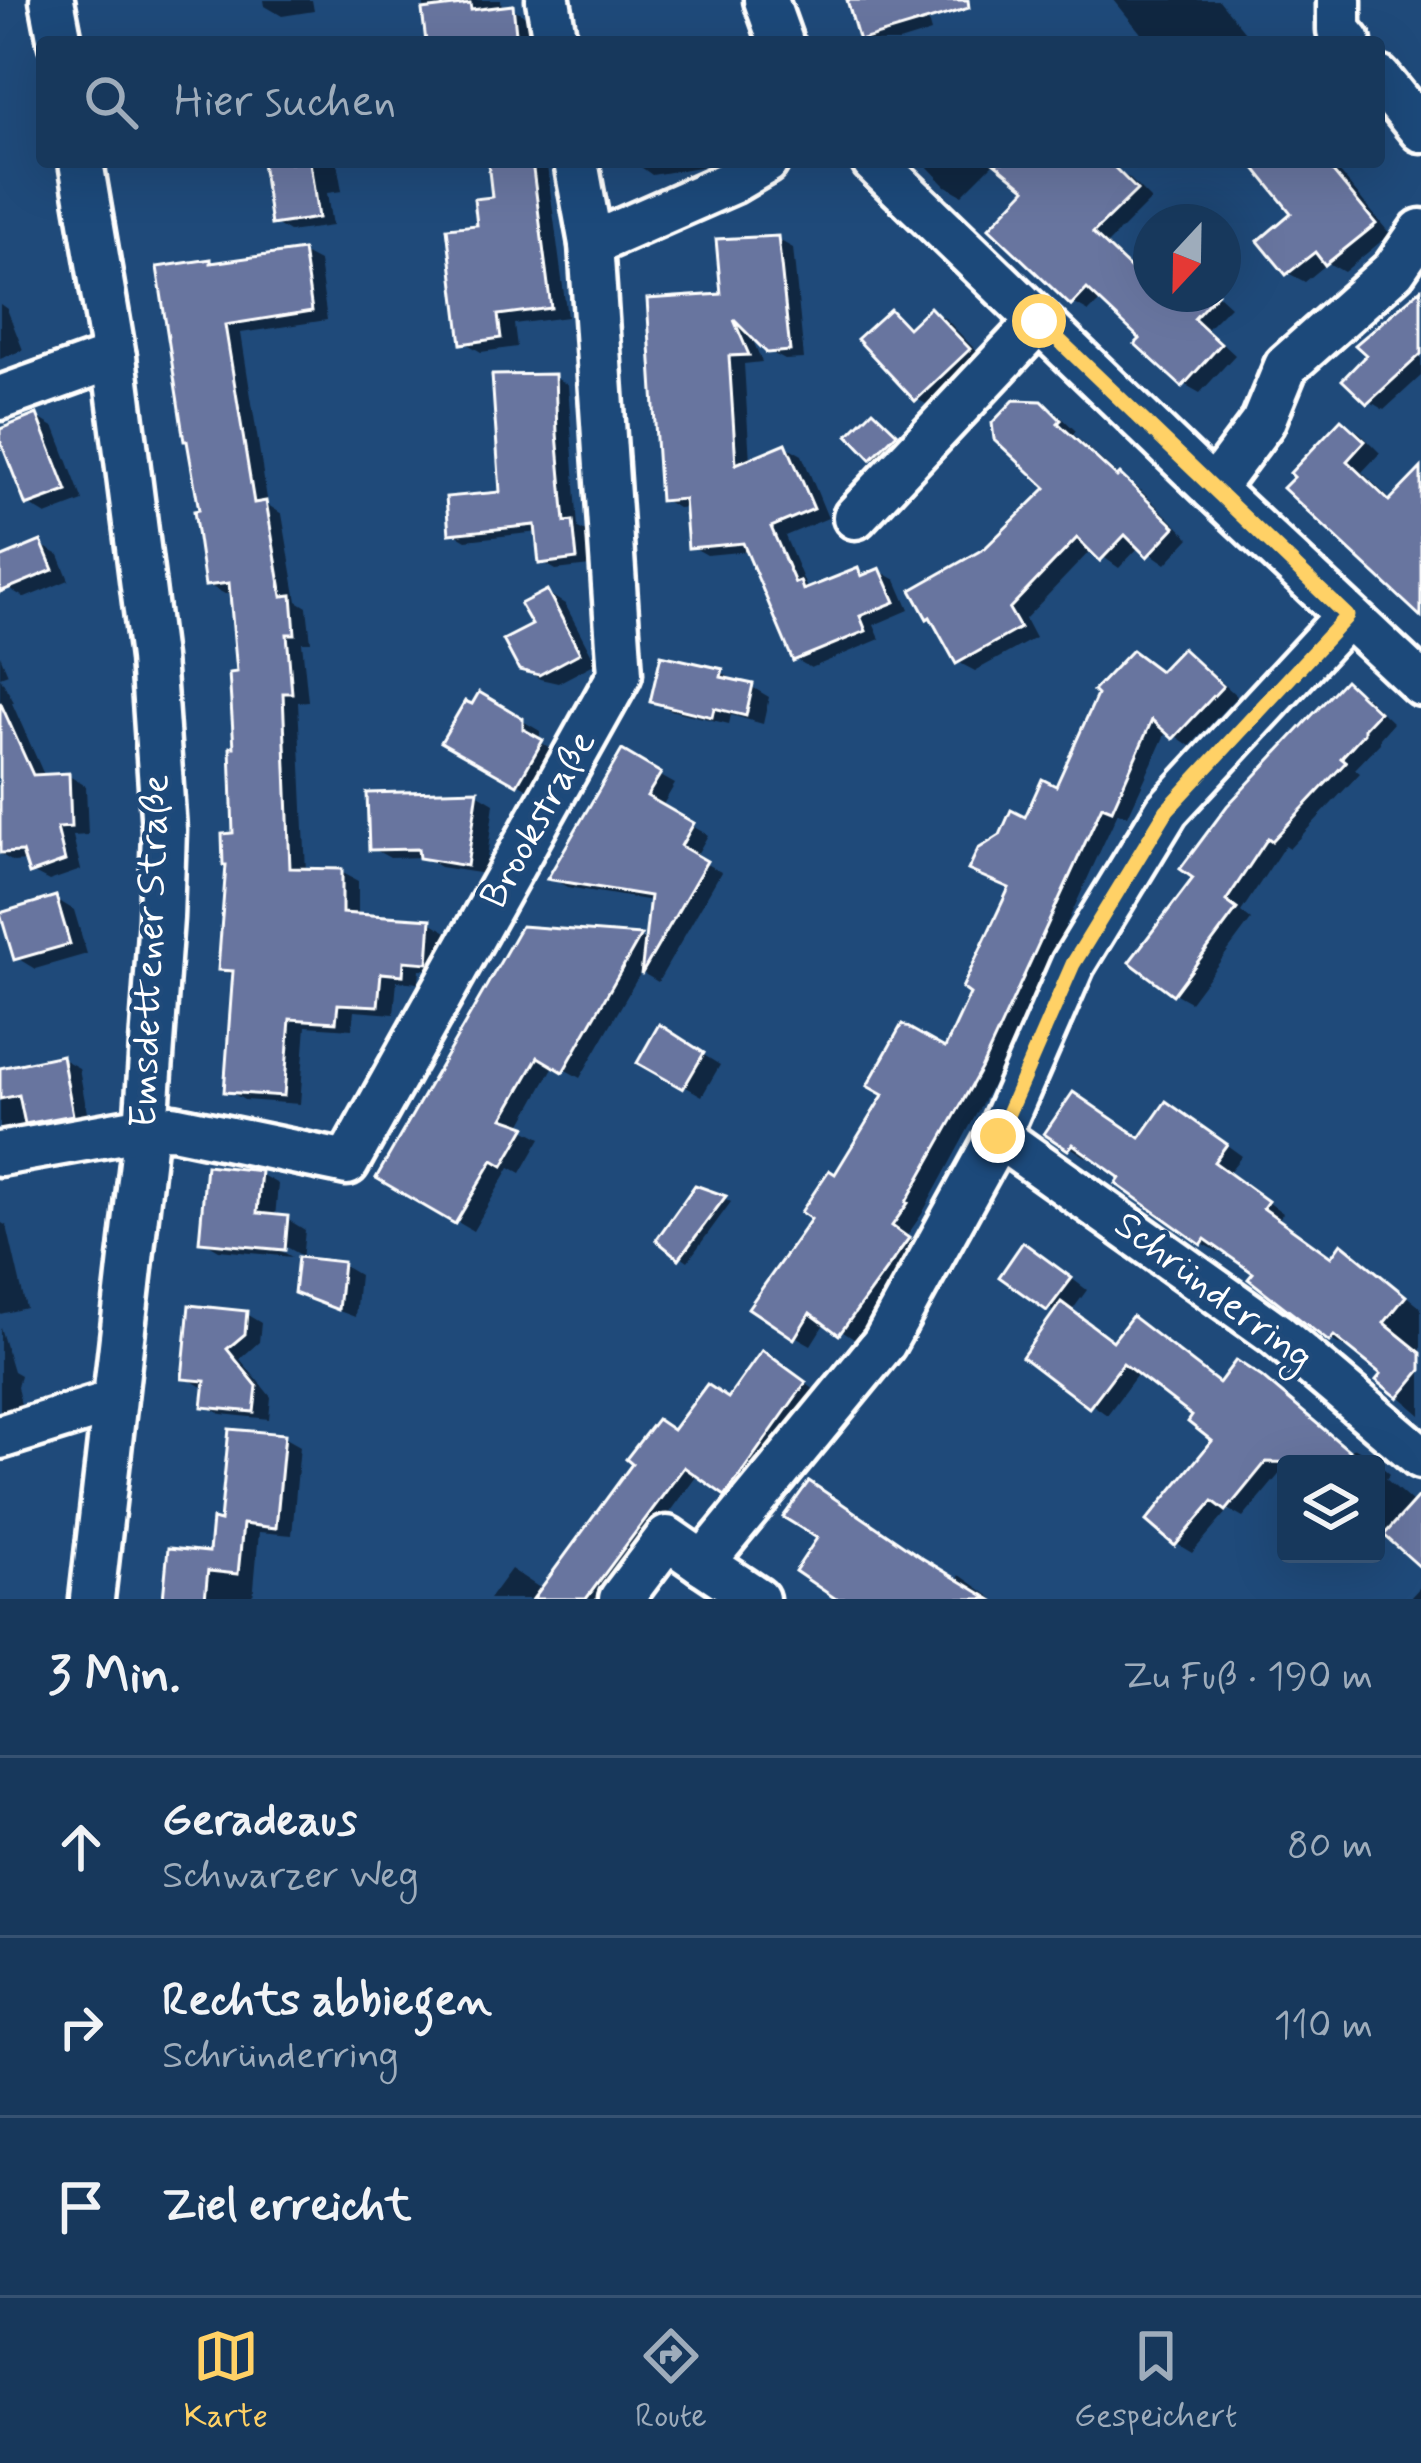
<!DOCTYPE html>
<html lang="de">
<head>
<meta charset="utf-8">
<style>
	:root { --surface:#17385c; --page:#203f62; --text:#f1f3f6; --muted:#9eacbb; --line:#365272; --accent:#ffd166 }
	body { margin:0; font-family:Mynerve,sans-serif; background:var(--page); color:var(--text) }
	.controls { position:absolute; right:36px; bottom:36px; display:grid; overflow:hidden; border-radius:12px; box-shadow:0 12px 48px #0002 }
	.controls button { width:108px; height:108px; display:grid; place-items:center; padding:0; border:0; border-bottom:3px solid var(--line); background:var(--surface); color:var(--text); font:60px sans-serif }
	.compass { position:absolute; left:1133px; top:204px; width:108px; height:108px; border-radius:50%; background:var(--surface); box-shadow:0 12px 48px #0002; rotate:202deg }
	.stop { position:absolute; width:36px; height:36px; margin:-27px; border:9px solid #ffd166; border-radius:50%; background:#fff }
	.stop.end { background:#ffd166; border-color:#fff; box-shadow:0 3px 12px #0008 }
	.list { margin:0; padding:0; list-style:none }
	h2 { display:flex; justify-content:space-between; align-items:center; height:156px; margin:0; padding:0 48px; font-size:51px }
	h2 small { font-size:39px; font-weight:400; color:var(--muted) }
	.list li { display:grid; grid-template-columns:78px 1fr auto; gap:36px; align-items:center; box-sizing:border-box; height:180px; padding:0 48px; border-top:3px solid var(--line) }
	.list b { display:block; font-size:45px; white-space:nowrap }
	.list p { margin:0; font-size:39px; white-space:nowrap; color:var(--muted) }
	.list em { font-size:39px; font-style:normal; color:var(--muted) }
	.icon { flex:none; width:66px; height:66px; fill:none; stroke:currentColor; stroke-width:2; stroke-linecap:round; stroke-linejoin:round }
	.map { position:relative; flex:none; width:1421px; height:1599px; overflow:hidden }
	.search { position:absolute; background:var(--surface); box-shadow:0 12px 48px #0002; left:36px; right:36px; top:36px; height:132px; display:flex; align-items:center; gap:30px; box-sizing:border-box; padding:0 42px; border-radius:12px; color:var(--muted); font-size:45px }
	.sheet { height:696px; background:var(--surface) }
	nav { display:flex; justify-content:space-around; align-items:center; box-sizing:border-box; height:168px; border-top:3px solid var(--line); background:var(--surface); font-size:33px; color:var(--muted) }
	nav a { display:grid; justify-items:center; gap:6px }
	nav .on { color:var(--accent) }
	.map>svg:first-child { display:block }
</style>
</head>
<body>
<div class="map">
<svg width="1421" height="1599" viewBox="0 0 1421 1599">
	<rect width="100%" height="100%" fill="#1f4a7a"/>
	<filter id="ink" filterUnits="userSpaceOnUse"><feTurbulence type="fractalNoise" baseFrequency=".00833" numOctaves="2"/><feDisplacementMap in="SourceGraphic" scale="24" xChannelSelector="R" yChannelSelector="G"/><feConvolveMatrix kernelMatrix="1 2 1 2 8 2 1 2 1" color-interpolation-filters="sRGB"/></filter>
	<g filter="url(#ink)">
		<g fill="#0007">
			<polygon points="264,0 312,0 314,11 282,16 265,6"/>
			<polygon points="423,0 501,0 502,9 512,8 529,18 532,42 429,42"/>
			<polygon points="851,0 922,0 931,32 899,42 868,42 862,39"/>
			<polygon points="1114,0 1219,0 1253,42 1148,42"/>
			<polygon points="265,162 337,162 342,191 327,193 332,226 289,232 274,223"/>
			<polygon points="490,162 544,162 547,166 567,317 514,324 517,347 481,352 464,342 481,228 495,200"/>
			<polygon points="634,162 717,162 717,164 652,175"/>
			<polygon points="923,162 995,162 962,195 946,186"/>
			<polygon points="998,162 1049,162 1113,169 1129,178 1151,200 1107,244 1151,286 1151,294 1217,294 1230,306 1207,329 1235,355 1200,393 1184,384 1144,339 1102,299 1089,312 1073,303 1030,189"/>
			<polygon points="1254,162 1331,162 1390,234 1344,272 1328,263 1305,282 1288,273 1295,213"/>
			<polygon points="777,239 793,248 804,359 785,360 768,351 749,331 762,362 744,364 750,461 786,446 802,455 828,518 785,536 808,591 858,571 867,576 880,571 896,580 909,610 874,625 880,639 811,668 795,659 749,551 707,555 691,546 688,507 678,508 662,499 725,297"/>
			<polygon points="302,253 319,262 327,320 241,333 268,505 282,514 297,601 307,607 311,642 302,642 308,701 298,702 306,871 341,872 358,881 358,917 430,922 447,932 444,970 420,969 419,983 397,981 394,1014 354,1011 352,1029 306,1026 300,1104 244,1100 227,1090 236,977 221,969 236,836 240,675 233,593 225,594 208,585 203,513 210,262 216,266"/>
			<polygon points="1421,293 1421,376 1384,410 1369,401"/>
			<polygon points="0,304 7,309 23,350 0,359"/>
			<polygon points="931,310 946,319 984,359 933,408 917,399 890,312 912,328"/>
			<polygon points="554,377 568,385 578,528 586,532 590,566 556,570 542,562 539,532 466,540 452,532 503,495"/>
			<polygon points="1041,404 1059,415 1076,431 1073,434 1122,479 1137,487 1190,538 1166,564 1140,546 1119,568 1092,549 1025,619 1035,638 975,671 958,662 987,551 1050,488"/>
			<polygon points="37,417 55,428 83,501 46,515 28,504 0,432"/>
			<polygon points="881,418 903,439 881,461 873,457"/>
			<polygon points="1342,423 1359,432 1380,453 1362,472 1393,502 1421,509 1421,612 1287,488"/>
			<polygon points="41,545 59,555 69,580 25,598 8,588 0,562"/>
			<polygon points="547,593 565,604 596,663 558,683 540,679 522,668"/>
			<polygon points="1183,652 1198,661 1237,696 1190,746 1167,730 1128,816 1118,812 997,1076 922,1214 906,1237 922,1250 857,1341 826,1321 811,1345 795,1336 815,1219 837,1178 946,1052 974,993 1012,889 1027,821"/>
			<polygon points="0,655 8,674 0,677"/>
			<polygon points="722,672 738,684 752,687 769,697 763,724 731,715 729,724 670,710 653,700"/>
			<polygon points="0,677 14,702 12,703 45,777 69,776 86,786 88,835 73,836 81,870 49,881 32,872 28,861 13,862 0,854"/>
			<polygon points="1346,684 1362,693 1393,723 1380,738 1380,743 1355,769 1360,773 1290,848 1285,845 1241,912 1251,920 1190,1002 1174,993"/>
			<polygon points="480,696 540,731 540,742 559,753 535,793 445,741"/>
			<polygon points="623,755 675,784 661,808 708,835 695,858 721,872 658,982 641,972 580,1078 555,1064 520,1127 541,1138 521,1173 510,1167 473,1231 380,1177 523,929 640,938 647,942 652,901 567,887 551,878"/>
			<polygon points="477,793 494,803 485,874 440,867 423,857 390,858 372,848"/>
			<polygon points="56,899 74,910 87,954 35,969 17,958"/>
			<polygon points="660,1028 720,1065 702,1096 642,1062"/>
			<polygon points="61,1058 79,1068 89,1124 0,1146 0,1071"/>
			<polygon points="1184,1114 1242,1156 1228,1173 1283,1213 1278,1220 1333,1259 1342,1247 1358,1256 1421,1308 1421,1415 1380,1380 1385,1373 1351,1345 1348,1349 1331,1340 1252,1279 1257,1273 1222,1247 1219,1252 1202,1243 1124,1177 1090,1152 1086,1157 1048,1133 1142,1141"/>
			<polygon points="260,1174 278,1184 275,1218 287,1219 305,1230 302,1260 342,1265 359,1275 355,1317 315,1302 297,1292 301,1255 274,1240 271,1245 292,1257 219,1250 202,1240"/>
			<polygon points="724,1198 731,1202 688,1261 681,1256"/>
			<polygon points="0,1222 7,1226 26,1308 0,1314"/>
			<polygon points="1042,1256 1087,1290 1071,1312 1115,1343 1221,1385 1253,1373 1279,1390 1351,1451 1354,1447 1369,1456 1390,1474 1386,1479 1421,1510 1421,1564 1376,1527 1376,1464 1286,1464 1286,1475 1282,1471 1243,1518 1229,1510 1192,1553 1177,1544 1216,1440 1197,1416 1139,1372 1107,1415 1026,1357 1057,1314 1003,1276"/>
			<polygon points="246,1314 261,1323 259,1342 240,1359 271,1397 269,1419 221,1414 206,1405 208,1387 200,1386 185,1377"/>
			<polygon points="0,1327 13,1371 20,1375 17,1387 23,1414 0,1420"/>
			<polygon points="778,1363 819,1393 741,1503 726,1494 704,1466 607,1599 489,1599 511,1569 543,1590 675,1433 729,1401"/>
			<polygon points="284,1437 300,1446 292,1535 259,1532 253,1599 166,1599 212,1555 223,1524"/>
			<polygon points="937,1570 957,1581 960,1575 994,1599 844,1599"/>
			<polygon points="1421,1586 1421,1599 1409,1599"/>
		</g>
		<g fill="#68749f" stroke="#fff" stroke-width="3">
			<polygon points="847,0 968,0 969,8 859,41"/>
			<polygon points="470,4 471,10 513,5 517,42 426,42 422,10"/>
			<polygon points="262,162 310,162 318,218 271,225"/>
			<polygon points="488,162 532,162 551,308 498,315 501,338 461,344 447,228 477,225 474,199 492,197"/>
			<polygon points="993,162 1109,162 1137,190 1093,233 1151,288 1151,294 1217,294 1194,319 1221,344 1182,387 1135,344 1140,339 1087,289 1071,306 989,228 1026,189"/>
			<polygon points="1250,162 1325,162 1376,224 1325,265 1315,252 1286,275 1258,241 1291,213"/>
			<polygon points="778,236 790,351 767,353 734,320 749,355 729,356 736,464 786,443 814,509 771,527 795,583 800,581 803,590 858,568 861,576 880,568 895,602 860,616 866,631 793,661 743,543 688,548 684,499 660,501 647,299 721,294 716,239"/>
			<polygon points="303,250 312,311 225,325 254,503 266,501 282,596 292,595 295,634 287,634 292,693 283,693 290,868 342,869 342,913 431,919 428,963 404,961 403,975 381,973 378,1006 338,1004 336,1022 290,1019 284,1096 224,1092 233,971 218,970 226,865 223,865 222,834 233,833 230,747 234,747 229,673 237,672 229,583 205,586 194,511 199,510 187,441 184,441 157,267 211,259 211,263"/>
			<polygon points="1421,289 1421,354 1367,404 1342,380 1366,355 1355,345"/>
			<polygon points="930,307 970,349 915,401 857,339 890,309 908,328"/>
			<polygon points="555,374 557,434 565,522 573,521 577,559 539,564 535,525 449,534 446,497 500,492 492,375"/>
			<polygon points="1014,400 1042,401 1061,420 1058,423 1117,477 1120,474 1175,527 1147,557 1125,535 1100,561 1077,538 1009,609 1020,628 956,664 930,617 927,619 911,590 985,548 1046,488 994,439 992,423"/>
			<polygon points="873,410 897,433 871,459 848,435"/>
			<polygon points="37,414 67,491 26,506 0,440 0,429"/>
			<polygon points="1341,419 1365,441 1347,461 1389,501 1421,468 1421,617 1283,488 1294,477 1290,473"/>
			<polygon points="41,541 53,570 0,592 0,558"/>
			<polygon points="547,590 580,653 539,675 519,670 503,640 532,625 520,604"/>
			<polygon points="1182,648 1223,686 1173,739 1152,720 1112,810 1102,806 982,1067 906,1202 908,1203 892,1226 909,1238 839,1335 810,1313 794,1339 748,1308 811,1219 801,1212 829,1170 835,1174 883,1095 867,1086 902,1024 945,1048 970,994 962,988 1009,888 968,870 978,849 1000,835 1011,810 1025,817 1042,779 1056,786 1097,695 1093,691 1132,650 1160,671"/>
			<polygon points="661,655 723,669 721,677 753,684 746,716 714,708 712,717 650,702"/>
			<polygon points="1345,680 1379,712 1364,728 1364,733 1341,758 1346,762 1272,841 1268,838 1226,901 1237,909 1173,995 1129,962 1193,878 1180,869 1227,806"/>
			<polygon points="479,692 523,718 523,729 543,740 517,785 441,742 465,701 472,704"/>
			<polygon points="0,702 33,775 69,773 71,827 57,828 65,861 29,874 22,852 0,853"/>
			<polygon points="622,750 661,773 647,796 694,823 681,846 707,861 641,975 650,896 547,879"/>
			<polygon points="478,790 467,866 419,858 418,849 369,850 367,793"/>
			<polygon points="56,896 70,944 14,960 0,913"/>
			<polygon points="521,926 641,935 563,1072 538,1057 503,1118 526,1126 503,1166 493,1160 455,1224 376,1178"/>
			<polygon points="659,1024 704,1053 683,1089 637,1063"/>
			<polygon points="62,1055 73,1115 25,1124 19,1095 0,1099 0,1068"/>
			<polygon points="1073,1092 1140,1138 1166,1101 1227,1144 1214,1162 1268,1201 1263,1208 1331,1257 1341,1243 1406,1296 1384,1323 1421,1353 1421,1370 1398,1398 1376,1380 1381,1374 1334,1336 1329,1342 1248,1279 1253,1273 1205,1239 1201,1245 1116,1184 1120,1178 1073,1144 1068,1150 1044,1134"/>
			<polygon points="206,1165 261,1171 257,1213 288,1216 285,1250 199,1242"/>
			<polygon points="695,1185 726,1196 679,1259 656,1240"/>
			<polygon points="1023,1242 1072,1278 1047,1311 999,1277"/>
			<polygon points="298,1257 343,1262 338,1310 294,1293"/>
			<polygon points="1061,1302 1113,1341 1132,1316 1219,1383 1236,1360 1262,1377 1365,1464 1266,1462 1226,1511 1213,1501 1175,1546 1146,1521 1212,1441 1188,1422 1192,1416 1123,1363 1089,1408 1022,1357"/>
			<polygon points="189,1305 247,1311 245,1334 227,1349 257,1386 254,1412 202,1407 205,1381 182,1379"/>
			<polygon points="762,1350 806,1382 725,1496 684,1467 586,1599 533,1599 632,1464 626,1459 657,1419 673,1430 707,1384 728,1398"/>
			<polygon points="229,1429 285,1434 276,1528 243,1524 238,1574 208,1571 208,1569 205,1599 163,1599 168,1548 209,1552 212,1519 220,1521"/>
			<polygon points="809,1481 922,1558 990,1599 836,1599 795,1571 817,1538 783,1517"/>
			<polygon points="1421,1494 1421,1568 1384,1535"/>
		</g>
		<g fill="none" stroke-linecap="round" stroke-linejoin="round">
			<g stroke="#fff" stroke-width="51">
				<g id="minor">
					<polyline points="52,0 60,42"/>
					<polyline points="548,0 555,42"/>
					<polyline points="766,0 781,42"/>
					<polyline points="1339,0 1339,30 1349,42"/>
					<polyline points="1379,78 1421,130"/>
					<polyline points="81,162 114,357 152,658 164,830 161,918 146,1128 92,1599"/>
					<polyline points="576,162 591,244"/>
					<polyline points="874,162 1213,489 1421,684"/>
					<polyline points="0,398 114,357"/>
					<polyline points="1213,489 1263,422 1286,366 1394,270 1421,231"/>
					<polyline points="855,517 1039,321"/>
					<polyline points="998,1136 1276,1334 1421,1457"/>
					<polyline points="0,1154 146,1128 173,1127 347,1163 620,674 591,244 732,182 766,162"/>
					<polyline points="0,1437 113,1402"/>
					<polyline points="703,1563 757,1599"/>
					<polyline points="621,1599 667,1538 703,1563 884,1343 998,1136 1073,964 1167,810 1347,616"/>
				</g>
			</g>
			<use href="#minor" stroke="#1f4a7a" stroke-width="42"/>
		</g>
	</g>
	<g fill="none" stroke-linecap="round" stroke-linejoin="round" filter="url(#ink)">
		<polyline stroke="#ffd166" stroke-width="15" points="998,1136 1073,964 1167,810 1347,616 1039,321"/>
	</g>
	<g text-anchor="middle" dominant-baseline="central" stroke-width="9" stroke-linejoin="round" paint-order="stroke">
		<g font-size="39" fill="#fff" stroke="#1f4a7a">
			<text transform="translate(539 820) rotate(-61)">Brookstraße</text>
			<text transform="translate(151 951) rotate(-88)">Emsdettener Straße</text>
			<text transform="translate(1213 1292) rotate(37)">Schründerring</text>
		</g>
	</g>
</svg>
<div class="controls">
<button><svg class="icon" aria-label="layers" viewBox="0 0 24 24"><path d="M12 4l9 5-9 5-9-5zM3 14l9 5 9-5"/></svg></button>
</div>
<svg class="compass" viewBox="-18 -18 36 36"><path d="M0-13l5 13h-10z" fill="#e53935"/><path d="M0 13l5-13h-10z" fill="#9eacbb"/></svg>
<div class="stop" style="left:1039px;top:321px"></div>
<div class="stop end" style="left:998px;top:1136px"></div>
<div class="search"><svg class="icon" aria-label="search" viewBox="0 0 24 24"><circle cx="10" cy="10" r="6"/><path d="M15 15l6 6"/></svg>Hier suchen</div>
</div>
<section class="sheet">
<h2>3 Min.<small>Zu Fuß · 190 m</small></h2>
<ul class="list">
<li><svg class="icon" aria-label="ahead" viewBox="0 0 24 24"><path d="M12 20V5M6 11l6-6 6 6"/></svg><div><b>Geradeaus</b><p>Schwarzer Weg</p></div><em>80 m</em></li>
<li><svg class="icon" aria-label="right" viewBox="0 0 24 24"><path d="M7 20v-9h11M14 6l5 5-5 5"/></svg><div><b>Rechts abbiegen</b><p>Schründerring</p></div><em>110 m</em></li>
<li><svg class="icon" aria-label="arrive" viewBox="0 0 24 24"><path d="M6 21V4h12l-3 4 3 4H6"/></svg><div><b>Ziel erreicht</b></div></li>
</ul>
</section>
<nav>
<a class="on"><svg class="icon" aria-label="map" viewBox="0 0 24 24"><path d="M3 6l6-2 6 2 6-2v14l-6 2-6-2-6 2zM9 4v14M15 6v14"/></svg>Karte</a>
<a><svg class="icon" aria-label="directions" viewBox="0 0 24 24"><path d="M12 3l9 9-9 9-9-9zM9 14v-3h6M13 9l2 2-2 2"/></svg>Route</a>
<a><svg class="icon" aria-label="saved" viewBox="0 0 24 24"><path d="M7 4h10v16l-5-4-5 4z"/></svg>Gespeichert</a>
</nav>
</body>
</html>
